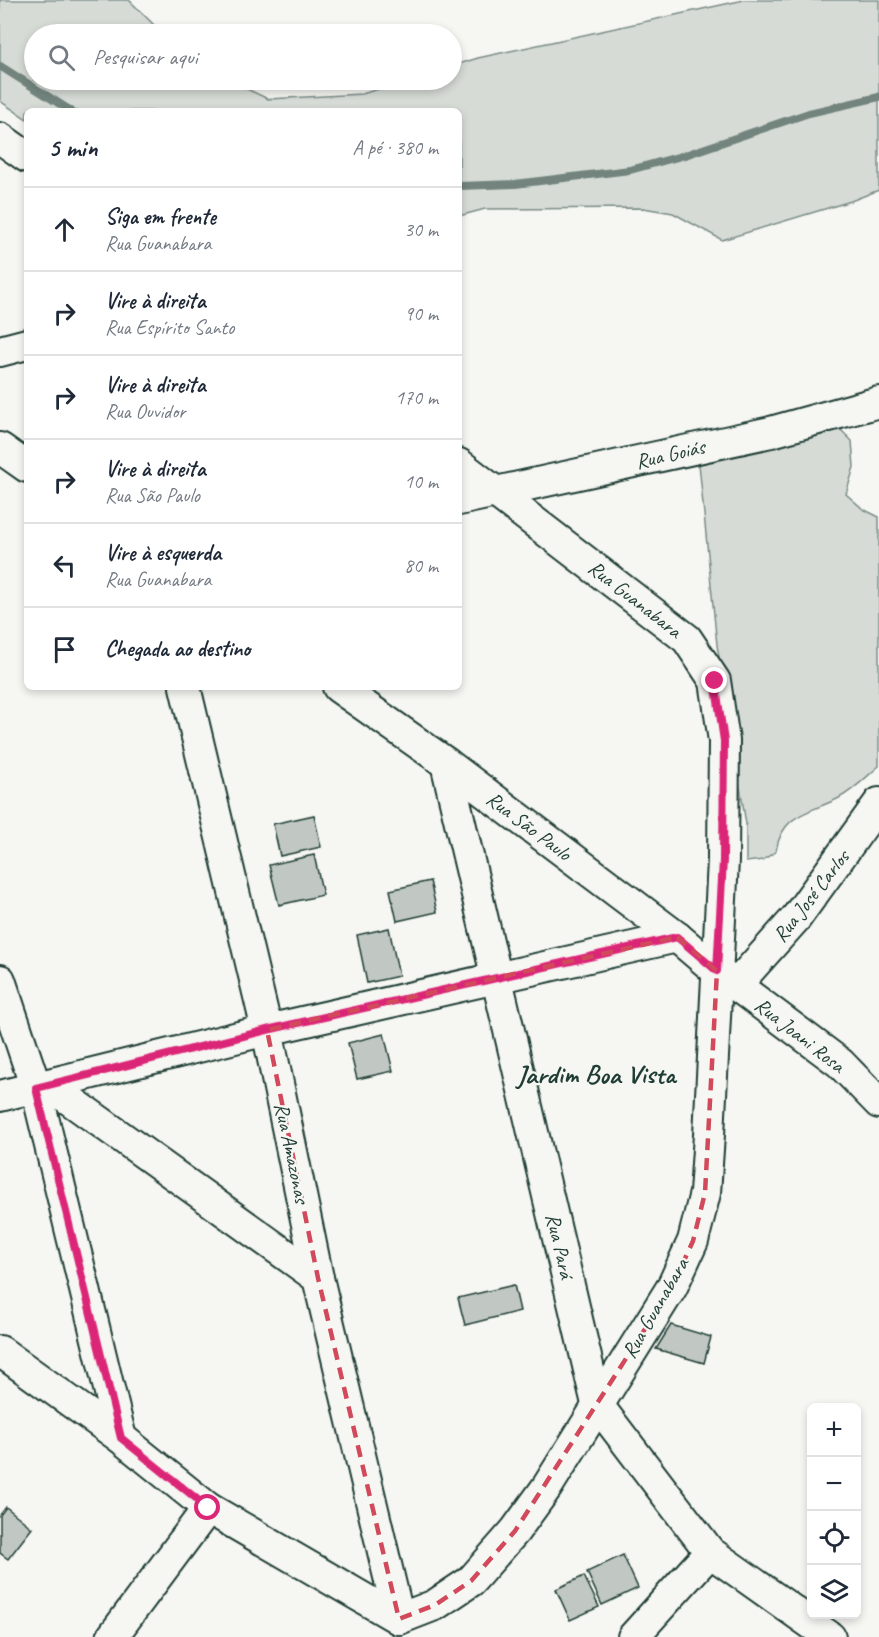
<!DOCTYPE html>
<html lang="pt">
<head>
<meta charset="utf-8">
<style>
	:root { --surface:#fff; --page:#f2f2f3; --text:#1f2937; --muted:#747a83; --line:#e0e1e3 }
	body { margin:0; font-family:Caveat,sans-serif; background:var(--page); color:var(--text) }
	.controls { position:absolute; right:18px; bottom:18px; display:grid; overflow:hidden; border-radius:9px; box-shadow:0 3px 9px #0003 }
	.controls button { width:54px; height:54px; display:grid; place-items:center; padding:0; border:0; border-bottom:2px solid var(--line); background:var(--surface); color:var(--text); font:30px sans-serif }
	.stop { position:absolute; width:18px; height:18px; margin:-14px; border:4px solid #db2777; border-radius:50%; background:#fff }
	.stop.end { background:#db2777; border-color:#fff; box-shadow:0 2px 6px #0008 }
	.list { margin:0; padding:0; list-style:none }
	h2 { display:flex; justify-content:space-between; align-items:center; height:78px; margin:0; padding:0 24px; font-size:26px }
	h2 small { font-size:20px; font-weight:400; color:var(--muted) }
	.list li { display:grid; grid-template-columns:39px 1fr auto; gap:18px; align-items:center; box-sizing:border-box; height:84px; padding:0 24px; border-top:2px solid var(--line) }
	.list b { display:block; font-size:22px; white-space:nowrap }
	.list p { margin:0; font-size:20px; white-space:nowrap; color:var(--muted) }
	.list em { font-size:20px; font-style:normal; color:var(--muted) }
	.icon { flex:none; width:33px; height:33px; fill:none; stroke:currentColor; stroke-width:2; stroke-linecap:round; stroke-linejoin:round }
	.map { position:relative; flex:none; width:879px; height:1637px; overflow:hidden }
	.search { position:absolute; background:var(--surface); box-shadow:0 3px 9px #0003; left:24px; top:24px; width:438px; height:66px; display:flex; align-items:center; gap:15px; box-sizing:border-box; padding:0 21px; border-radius:33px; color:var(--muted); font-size:22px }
	.panel { position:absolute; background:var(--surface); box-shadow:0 3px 9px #0003; left:24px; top:108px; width:438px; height:582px; border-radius:9px }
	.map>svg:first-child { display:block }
</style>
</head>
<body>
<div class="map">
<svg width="879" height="1637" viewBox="0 0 879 1637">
	<rect width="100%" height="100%" fill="#f6f6f2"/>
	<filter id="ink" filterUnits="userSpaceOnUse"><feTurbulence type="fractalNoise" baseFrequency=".0167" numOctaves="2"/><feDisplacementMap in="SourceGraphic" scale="12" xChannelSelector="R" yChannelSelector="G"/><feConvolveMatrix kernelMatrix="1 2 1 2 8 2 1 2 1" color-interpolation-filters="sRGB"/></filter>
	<g filter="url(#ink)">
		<g fill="#d6dbd6" stroke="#7a8c85" stroke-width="1.5">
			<polygon points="0,0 129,0 163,34 34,34 34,80 228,80 268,99 362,94 408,80 452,80 452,66 478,58 744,0 879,0 879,190 851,201 722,240 673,213 643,208 485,209 459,216 459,111 27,111 27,119 0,101"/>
			<path d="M 836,425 L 852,441 L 854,467 L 846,494 L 863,509 L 879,517 L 879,766 C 866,777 854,790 839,798 C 810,813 782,813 776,851 L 763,860 L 746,862 L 746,824 L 717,645 L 699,464 Z"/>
		</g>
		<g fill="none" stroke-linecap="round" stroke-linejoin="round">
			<g stroke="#72847d" stroke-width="8">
				<polyline points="0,66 71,111"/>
				<polyline points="459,186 515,184 630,170 685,155 809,113 879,97"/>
			</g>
		</g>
		<g fill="#c1c8c3" stroke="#1f3d34" stroke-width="1.5">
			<polygon points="314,815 321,847 280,856 273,824"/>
			<polygon points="314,855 323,895 279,905 269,865"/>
			<polygon points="430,881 437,912 397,921 390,890"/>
			<polygon points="389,928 399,976 367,983 357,935"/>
			<polygon points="384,1034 393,1071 357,1079 348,1043"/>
			<polygon points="514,1285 520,1311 465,1325 458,1298"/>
			<polygon points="671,1325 711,1337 704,1363 656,1349"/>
			<polygon points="6,1507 32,1528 8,1559 0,1553 0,1515"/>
			<polygon points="623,1555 638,1588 602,1605 587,1572"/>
			<polygon points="584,1576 599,1607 570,1620 556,1589"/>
		</g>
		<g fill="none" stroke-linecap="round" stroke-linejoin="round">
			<g stroke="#1f3d34" stroke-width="34">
				<g id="minor">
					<polyline points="0,138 27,157"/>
					<polyline points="0,351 27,344"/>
					<polyline points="0,448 27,467"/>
					<polyline points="459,500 771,432 879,402"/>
					<polyline points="185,687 267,1030 318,1278 399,1619"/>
					<polyline points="338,687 446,763 677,937 717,971 840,1063 879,1103"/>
					<polyline points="446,763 597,1404 710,1552 830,1637"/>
					<polyline points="0,980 36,1088 121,1438"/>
					<polyline points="736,985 796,918 879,803"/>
					<polyline points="49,1085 318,1278"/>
					<polyline points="0,1096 267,1030 677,937"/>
					<polyline points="0,1351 121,1438 208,1508 399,1619"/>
					<polyline points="399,1619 435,1605 471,1581 515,1531 547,1487 672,1287 693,1241 705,1193 709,1135 723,860 724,741 715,681 687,639 459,464"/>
					<polyline points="112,1637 208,1508"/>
					<polyline points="633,1637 710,1552"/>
				</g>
			</g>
			<use href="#minor" stroke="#f6f6f2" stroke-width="30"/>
		</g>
	</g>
	<g fill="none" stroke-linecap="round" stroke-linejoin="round" filter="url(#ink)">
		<polyline stroke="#db2777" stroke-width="8" points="208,1508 121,1438 36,1088 267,1030 677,937 717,971 723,860 724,741 715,681"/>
	</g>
	<path fill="none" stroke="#d1495b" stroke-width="4.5" stroke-dasharray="12 8" stroke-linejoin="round" d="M 677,937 L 717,971 L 705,1193 L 693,1241 L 672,1287 L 515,1531 L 471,1581 L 435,1605 L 399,1619 L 318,1278 L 267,1030 Z"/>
	<g text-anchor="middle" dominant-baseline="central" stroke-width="4.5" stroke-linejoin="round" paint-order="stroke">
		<g font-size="21" fill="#1f3d34" stroke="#f6f6f2">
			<text transform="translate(670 454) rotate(-13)">Rua Goiás</text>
			<text transform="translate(635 599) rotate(38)">Rua Guanabara</text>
			<text transform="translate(529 826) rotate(37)">Rua São Paulo</text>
			<text transform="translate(811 896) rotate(-52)">Rua José Carlos</text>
			<text transform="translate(800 1035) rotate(38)">Rua Joani Rosa</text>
			<text transform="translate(292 1153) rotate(78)">Rua Amazonas</text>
			<text transform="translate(560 1246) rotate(77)">Rua Pará</text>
			<text transform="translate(655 1308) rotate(-60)">Rua Guanabara</text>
		</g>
		<g font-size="27" font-weight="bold" fill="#1f3d34" stroke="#f6f6f2">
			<text x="596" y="1074">Jardim Boa Vista</text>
		</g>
	</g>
</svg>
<div class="controls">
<button>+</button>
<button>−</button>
<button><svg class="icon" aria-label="locate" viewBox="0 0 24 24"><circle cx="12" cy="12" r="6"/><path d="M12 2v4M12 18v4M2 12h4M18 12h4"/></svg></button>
<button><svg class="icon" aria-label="layers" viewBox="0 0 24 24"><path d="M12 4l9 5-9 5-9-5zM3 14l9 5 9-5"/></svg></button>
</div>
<div class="stop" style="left:208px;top:1508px"></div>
<div class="stop end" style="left:715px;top:681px"></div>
<div class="search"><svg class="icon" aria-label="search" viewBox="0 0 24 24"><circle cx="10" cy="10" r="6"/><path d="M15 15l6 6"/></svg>Pesquisar aqui</div>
<section class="panel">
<h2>5 min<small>A pé · 380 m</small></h2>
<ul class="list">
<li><svg class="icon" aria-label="ahead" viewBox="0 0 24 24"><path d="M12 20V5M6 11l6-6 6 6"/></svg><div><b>Siga em frente</b><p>Rua Guanabara</p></div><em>30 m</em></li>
<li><svg class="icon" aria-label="right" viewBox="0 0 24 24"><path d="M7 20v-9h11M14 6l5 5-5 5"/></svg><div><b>Vire à direita</b><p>Rua Espírito Santo</p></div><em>90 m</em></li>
<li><svg class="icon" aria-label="right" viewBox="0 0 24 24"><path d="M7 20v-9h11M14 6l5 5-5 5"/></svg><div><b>Vire à direita</b><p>Rua Ouvidor</p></div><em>170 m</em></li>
<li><svg class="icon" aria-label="right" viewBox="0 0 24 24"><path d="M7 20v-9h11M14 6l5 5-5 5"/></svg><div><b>Vire à direita</b><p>Rua São Paulo</p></div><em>10 m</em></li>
<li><svg class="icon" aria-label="left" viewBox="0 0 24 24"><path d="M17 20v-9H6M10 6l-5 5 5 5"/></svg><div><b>Vire à esquerda</b><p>Rua Guanabara</p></div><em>80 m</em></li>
<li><svg class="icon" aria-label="arrive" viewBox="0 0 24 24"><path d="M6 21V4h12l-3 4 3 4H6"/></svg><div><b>Chegada ao destino</b></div></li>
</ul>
</section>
</div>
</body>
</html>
